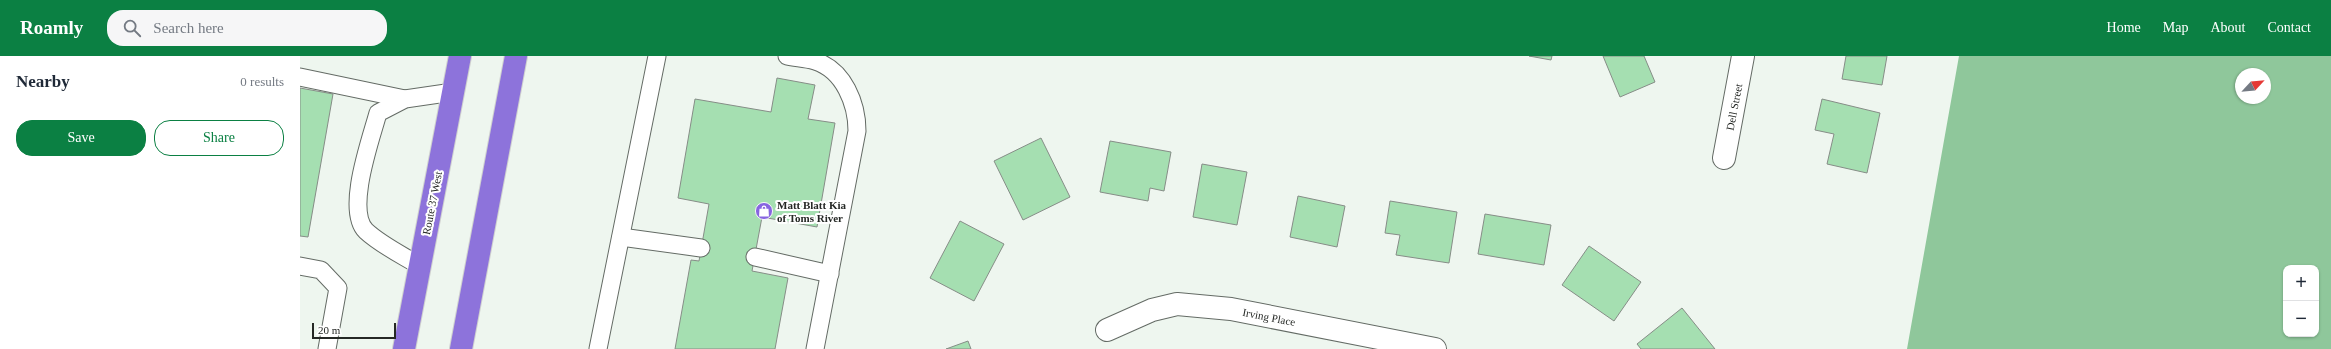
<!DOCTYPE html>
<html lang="en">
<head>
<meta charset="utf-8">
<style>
	:root { --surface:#fff; --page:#f6f6f7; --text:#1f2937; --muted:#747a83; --line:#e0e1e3; --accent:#0b8043 }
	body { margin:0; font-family:"Times New Roman",serif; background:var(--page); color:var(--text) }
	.controls { position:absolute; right:12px; bottom:12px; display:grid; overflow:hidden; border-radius:8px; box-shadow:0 1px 3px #0004 }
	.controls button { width:36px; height:36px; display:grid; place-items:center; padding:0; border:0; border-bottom:1px solid var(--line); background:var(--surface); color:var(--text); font:20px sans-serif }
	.compass { position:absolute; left:1935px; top:12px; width:36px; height:36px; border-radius:50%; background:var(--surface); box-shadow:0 1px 3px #0004; rotate:64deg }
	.scale { position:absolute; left:12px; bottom:10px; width:84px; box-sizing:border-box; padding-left:4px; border:2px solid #252825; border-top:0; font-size:11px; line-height:14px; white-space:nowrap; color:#252825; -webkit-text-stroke:3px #fff; paint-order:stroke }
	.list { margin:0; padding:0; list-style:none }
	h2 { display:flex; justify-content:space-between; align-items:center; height:52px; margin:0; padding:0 16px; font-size:17px }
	h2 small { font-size:13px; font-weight:400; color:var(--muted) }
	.actions { display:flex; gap:8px; padding:12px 16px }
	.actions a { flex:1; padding:9px 0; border:1px solid var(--accent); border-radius:16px; text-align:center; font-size:14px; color:var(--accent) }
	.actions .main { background:var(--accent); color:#fff }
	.icon { flex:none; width:22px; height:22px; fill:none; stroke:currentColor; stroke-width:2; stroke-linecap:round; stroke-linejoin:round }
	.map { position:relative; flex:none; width:2031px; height:293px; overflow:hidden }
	header { display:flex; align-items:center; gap:24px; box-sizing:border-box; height:56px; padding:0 20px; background:var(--accent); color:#fff }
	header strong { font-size:19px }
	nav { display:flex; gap:22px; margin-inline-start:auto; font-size:14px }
	.search { width:280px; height:36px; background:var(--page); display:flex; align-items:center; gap:10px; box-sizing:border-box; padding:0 14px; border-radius:16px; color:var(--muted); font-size:15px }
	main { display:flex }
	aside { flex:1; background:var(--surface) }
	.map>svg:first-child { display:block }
</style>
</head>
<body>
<header>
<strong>Roamly</strong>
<div class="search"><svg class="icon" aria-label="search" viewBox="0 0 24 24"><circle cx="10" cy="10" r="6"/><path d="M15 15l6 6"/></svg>Search here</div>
<nav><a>Home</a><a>Map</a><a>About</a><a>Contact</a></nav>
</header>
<main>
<aside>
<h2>Nearby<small>0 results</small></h2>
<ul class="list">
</ul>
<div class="actions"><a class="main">Save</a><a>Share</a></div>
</aside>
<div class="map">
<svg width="2031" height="293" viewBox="0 0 2031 293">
	<rect width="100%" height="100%" fill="#eef6ef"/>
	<path fill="#8fc79b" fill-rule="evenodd" d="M 1659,0 L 2031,0 L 2031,293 L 1607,293 ZM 1941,18 L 1965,18 L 1965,42 L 1941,42 ZM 1986,212 L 2016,212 L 2016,278 L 1986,278 Z"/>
	<g fill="#a5dfb1" stroke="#868d87">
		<polygon points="1229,0 1252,0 1251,4"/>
		<polygon points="1303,0 1344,0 1355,26 1320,41"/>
		<polygon points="1546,0 1587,0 1582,29 1542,23"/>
		<polygon points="477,22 515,29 508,63 535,67 517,171 462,161 452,215 488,222 475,293 375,293 391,204 399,205 409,148 378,142 395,43 471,56"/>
		<polygon points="0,32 33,38 8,181 0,180"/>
		<polygon points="1522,43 1580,57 1567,117 1527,108 1534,78 1515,74"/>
		<polygon points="741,82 770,141 723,164 694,105"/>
		<polygon points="810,85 871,96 864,135 850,132 848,145 800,136"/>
		<polygon points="902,108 947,116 937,169 893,161"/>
		<polygon points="998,140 1045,150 1037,191 990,181"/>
		<polygon points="1090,145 1157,156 1149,207 1096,199 1100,179 1085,177"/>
		<polygon points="1185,158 1251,169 1244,209 1178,198"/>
		<polygon points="660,165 704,188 674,245 630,222"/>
		<polygon points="1289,190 1341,226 1314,265 1262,229"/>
		<polygon points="1382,252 1415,293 1341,293 1337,288"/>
		<polygon points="668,285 671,293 646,293"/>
	</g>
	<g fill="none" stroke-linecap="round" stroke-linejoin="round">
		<g stroke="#646b65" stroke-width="19">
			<g id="lane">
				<path d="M 487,0 C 496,2 506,2 515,5 C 544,14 557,48 557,75 L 515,293"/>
				<polyline points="0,21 105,43"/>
				<polyline points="321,181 401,192"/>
				<polyline points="455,201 530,218"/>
				<polyline points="0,210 21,214 38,232 27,293"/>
				<path d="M 120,210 C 102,199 81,189 66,175 C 45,154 71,83 78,57 L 105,43 L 153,36"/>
				<polyline points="298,293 357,0"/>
			</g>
		</g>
		<g stroke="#646b65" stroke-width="24">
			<g id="street">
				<polyline points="1424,102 1443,0"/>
				<polyline points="807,274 852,254 877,248 931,253 1135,293"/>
			</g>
		</g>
		<g stroke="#cfd0cf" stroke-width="24">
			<g id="highway">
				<polyline points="104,293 160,0"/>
				<polyline points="161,293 216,0"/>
			</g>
		</g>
		<use href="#lane" stroke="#fff" stroke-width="17"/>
		<use href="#street" stroke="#fff" stroke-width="22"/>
		<use href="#highway" stroke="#8d73db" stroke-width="22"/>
	</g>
	<defs>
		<g id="shop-disc" transform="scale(0.9)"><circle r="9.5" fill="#8765e0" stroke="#fff"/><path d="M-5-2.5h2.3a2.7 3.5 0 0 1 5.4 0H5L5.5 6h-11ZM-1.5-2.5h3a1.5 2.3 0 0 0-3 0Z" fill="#fff"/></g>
	</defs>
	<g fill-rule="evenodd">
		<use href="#shop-disc" x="464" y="155"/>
	</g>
	<g text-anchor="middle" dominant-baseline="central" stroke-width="4" stroke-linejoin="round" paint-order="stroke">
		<g font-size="11" fill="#252825" stroke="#fff">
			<text transform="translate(1434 51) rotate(-79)">Dell Street</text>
			<text transform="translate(132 147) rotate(-79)">Route 37 West</text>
			<text transform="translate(969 261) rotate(11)">Irving Place</text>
		</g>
		<g font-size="11" font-weight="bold" fill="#252825" stroke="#fff" text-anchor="start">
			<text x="477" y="149">Matt Blatt Kia<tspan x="477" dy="13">of Toms River</tspan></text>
		</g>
	</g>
</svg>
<div class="controls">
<button>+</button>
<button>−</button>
</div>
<svg class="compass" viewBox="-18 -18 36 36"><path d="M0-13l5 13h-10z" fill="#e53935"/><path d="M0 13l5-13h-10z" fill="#747a83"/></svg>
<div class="scale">20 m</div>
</div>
</main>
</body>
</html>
